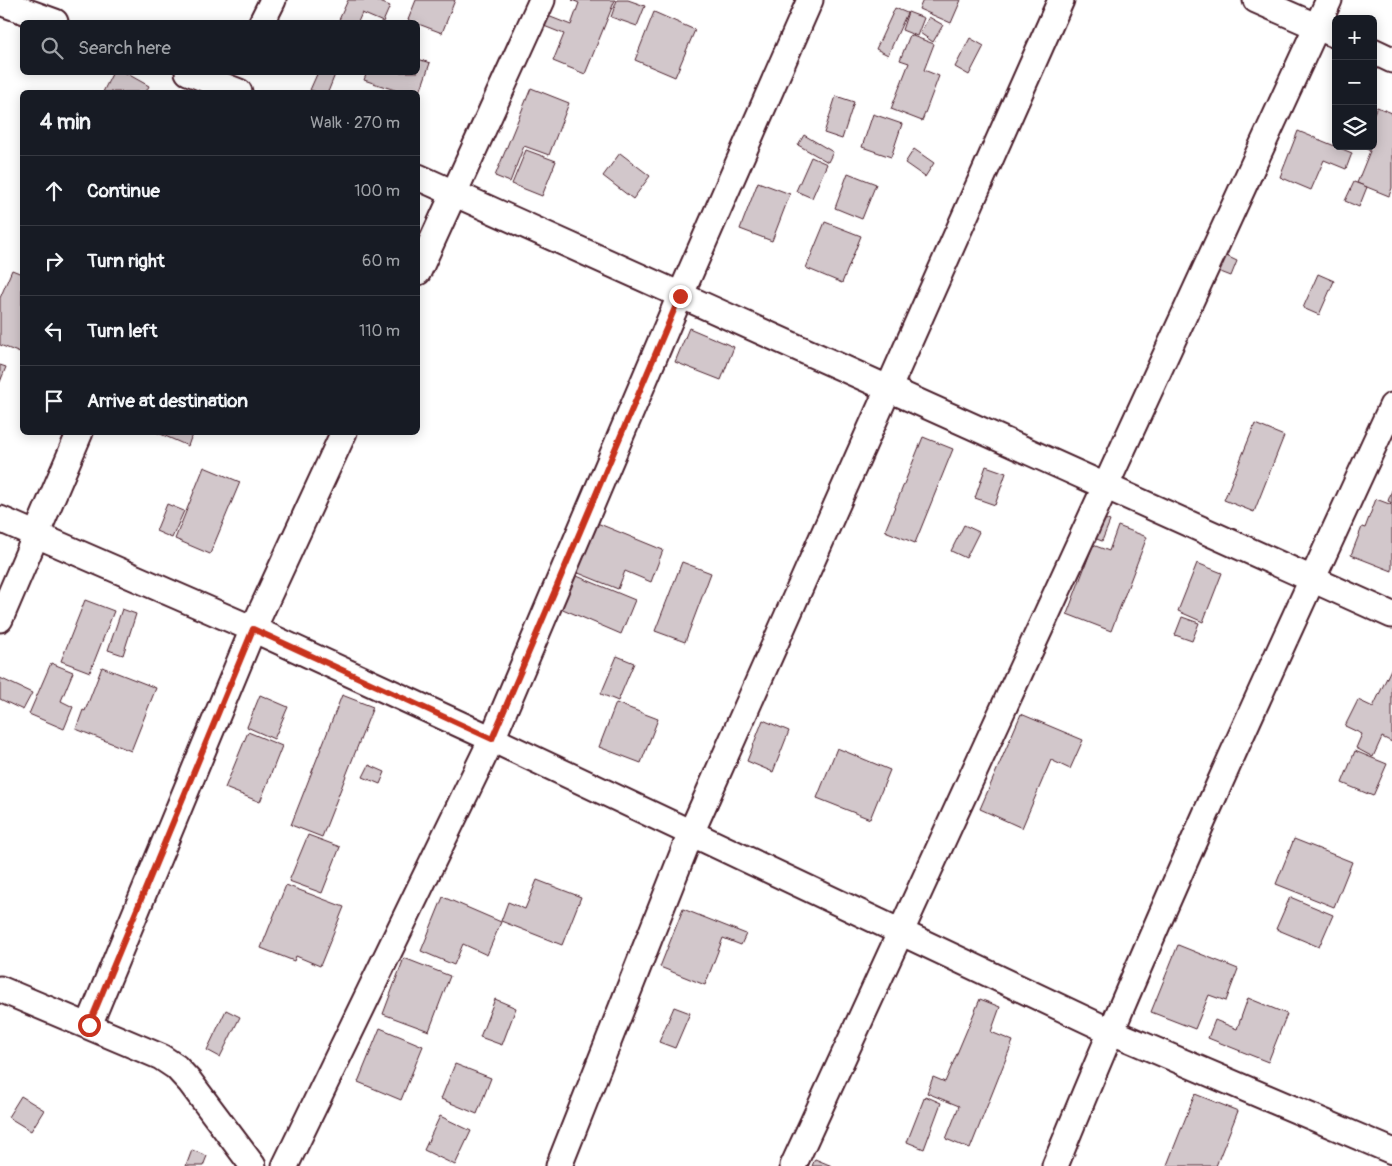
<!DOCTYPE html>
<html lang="en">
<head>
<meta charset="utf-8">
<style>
	:root { --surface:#171b24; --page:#20242c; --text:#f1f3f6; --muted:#9ea1a6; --line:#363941 }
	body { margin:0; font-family:Pangolin,sans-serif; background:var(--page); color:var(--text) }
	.controls { position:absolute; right:15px; top:15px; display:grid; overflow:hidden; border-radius:8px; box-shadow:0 2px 12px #0003 }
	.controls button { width:45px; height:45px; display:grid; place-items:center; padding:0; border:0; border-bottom:1px solid var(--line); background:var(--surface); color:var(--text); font:25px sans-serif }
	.stop { position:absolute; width:15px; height:15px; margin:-11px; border:4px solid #c8321e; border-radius:50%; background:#fff }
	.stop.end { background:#c8321e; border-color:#fff; box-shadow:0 1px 5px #0008 }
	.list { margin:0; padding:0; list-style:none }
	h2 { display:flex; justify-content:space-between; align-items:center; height:65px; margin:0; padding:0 20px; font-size:21px }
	h2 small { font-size:16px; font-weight:400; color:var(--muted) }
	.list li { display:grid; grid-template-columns:32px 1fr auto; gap:15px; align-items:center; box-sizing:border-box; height:70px; padding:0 20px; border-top:1px solid var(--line) }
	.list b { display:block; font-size:19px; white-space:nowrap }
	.list em { font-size:16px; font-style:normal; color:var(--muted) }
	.icon { flex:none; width:28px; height:28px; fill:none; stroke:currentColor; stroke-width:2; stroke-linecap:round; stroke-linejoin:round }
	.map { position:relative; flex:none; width:1392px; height:1166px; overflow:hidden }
	.search { position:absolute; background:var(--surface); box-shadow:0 2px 12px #0003; left:20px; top:20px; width:400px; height:55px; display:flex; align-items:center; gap:12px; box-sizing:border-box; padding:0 18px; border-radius:8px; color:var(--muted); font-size:19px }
	.panel { position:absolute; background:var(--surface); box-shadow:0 2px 12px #0003; left:20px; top:90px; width:400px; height:345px; border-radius:8px }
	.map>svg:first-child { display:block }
</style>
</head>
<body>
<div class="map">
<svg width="1392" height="1166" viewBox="0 0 1392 1166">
	<rect width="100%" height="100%" fill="#fff"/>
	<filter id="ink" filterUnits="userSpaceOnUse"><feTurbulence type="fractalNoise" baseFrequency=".02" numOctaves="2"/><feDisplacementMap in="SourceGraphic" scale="10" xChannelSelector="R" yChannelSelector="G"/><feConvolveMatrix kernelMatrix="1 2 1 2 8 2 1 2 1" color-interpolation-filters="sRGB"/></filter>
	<g filter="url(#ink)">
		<g fill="#d2c7cb" stroke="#4a1f2b">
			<polygon points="348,0 375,0 390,6 383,22 362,13 358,22 338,22"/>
			<polygon points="416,0 455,0 442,33 408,20"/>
			<polygon points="615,0 585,74 553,61 564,34 544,26 548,16 571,25 579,3 572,0"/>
			<polygon points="617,0 628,0 645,6 637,26 611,17"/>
			<polygon points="923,0 961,0 951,23 919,9"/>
			<polygon points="895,8 907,13 888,55 876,49"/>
			<polygon points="654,12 695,30 675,77 635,60"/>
			<polygon points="908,12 924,18 917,36 902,30"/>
			<polygon points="929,17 943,25 933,42 920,33"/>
			<polygon points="910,35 934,44 924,70 939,76 922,121 891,109 909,63 900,60"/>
			<polygon points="970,38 984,46 969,75 955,67"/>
			<polygon points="418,59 430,63 418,98 418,92 401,92 364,80 367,72 418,72"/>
			<polygon points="113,72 124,72 149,86 146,92 103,92"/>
			<polygon points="318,72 336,72 328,92 317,92 310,90"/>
			<polygon points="531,88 569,103 549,155 524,146 510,182 495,176"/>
			<polygon points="836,96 854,102 842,139 824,133"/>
			<polygon points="1377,107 1392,113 1392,188 1389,196 1357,183 1370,151 1361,146 1373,146 1373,115"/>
			<polygon points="873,114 902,124 891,157 862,147"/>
			<polygon points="1298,131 1352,153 1346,169 1324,160 1311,190 1280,177"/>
			<polygon points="804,135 833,152 828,162 798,145"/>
			<polygon points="914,149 934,163 925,177 905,163"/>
			<polygon points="526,150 556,161 542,196 512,184"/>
			<polygon points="620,153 650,176 633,199 603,176"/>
			<polygon points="811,157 827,164 812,198 796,191"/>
			<polygon points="848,173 876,184 862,219 835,208"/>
			<polygon points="758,182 790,194 772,241 740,229"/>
			<polygon points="1354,182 1367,187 1359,207 1345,201"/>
			<polygon points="825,222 861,236 842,283 806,268"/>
			<polygon points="1220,253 1237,261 1231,276 1213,269"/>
			<polygon points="12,270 22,274 22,348 20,353 0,345 0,298"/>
			<polygon points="1318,274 1334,281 1319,315 1303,308"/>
			<polygon points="689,328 734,347 721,380 675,362"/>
			<polygon points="0,365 6,367 0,382"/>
			<polygon points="1255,424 1284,436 1254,512 1224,500"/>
			<polygon points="156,432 193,432 188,446"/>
			<polygon points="923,437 953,449 915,543 885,531"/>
			<polygon points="986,466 1006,473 995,505 975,498"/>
			<polygon points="204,467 240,482 210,554 175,539"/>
			<polygon points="1392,490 1392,503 1388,501"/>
			<polygon points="1376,499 1392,505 1392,571 1351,555 1362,527 1365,528"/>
			<polygon points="167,504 184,511 172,538 156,531"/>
			<polygon points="1094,515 1110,521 1102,541 1086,535"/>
			<polygon points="597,523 663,550 651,582 625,571 618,589 571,570 585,537 591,539"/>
			<polygon points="964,525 979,532 966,558 951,551"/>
			<polygon points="1118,526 1147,537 1111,631 1067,614 1093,545 1109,551"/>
			<polygon points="682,562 711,573 685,642 655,631"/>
			<polygon points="1197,563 1222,573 1203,622 1178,611"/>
			<polygon points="572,574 635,600 621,634 558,607"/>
			<polygon points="85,600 114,611 90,672 61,661"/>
			<polygon points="122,609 136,614 123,655 108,650"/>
			<polygon points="1182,617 1199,623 1192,641 1175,635"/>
			<polygon points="617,656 634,663 618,701 601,694"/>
			<polygon points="51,663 73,672 61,701 73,707 64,729 29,714"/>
			<polygon points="102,667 156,688 131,751 76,729 83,710 85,711"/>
			<polygon points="1392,667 1392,742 1382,737 1373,757 1356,748 1362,734 1345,726 1358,700 1373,707"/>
			<polygon points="0,678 32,693 23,710 0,699"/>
			<polygon points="260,695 288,707 274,739 247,727"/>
			<polygon points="342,695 373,707 322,837 291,825"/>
			<polygon points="616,703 658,719 641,763 599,747"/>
			<polygon points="1021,714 1083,740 1070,769 1051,760 1022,828 980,809"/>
			<polygon points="763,720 789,731 773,772 747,761"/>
			<polygon points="248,732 282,746 260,802 225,788"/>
			<polygon points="837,748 890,770 870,819 817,798"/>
			<polygon points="1355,751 1387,764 1373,796 1342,783"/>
			<polygon points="369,765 385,772 380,784 363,777"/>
			<polygon points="308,835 340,847 322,893 289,881"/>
			<polygon points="1294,839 1352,862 1334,907 1276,884"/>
			<polygon points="537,880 581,897 562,945 501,921 508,902 525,909"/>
			<polygon points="286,885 344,907 320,966 296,956 294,961 261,948"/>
			<polygon points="443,897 501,922 487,955 463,944 454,965 421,951"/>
			<polygon points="1290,897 1333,915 1319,947 1276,929"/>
			<polygon points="683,909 746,934 741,945 723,938 705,985 660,967"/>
			<polygon points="1178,945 1238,969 1226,1001 1209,995 1195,1029 1151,1012"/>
			<polygon points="404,958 450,976 429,1031 383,1014"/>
			<polygon points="1248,998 1287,1014 1268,1062 1208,1038 1215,1020 1237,1029"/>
			<polygon points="495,999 516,1008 502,1045 480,1037"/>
			<polygon points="980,999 1000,1007 991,1032 1013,1041 970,1149 946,1139 959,1106 927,1093 933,1077 945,1082"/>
			<polygon points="674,1007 690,1013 675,1048 659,1042"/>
			<polygon points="226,1010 240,1017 220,1057 207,1050"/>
			<polygon points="380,1028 423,1046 401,1100 358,1082"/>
			<polygon points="455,1064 491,1078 477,1114 441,1099"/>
			<polygon points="1195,1094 1238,1111 1216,1166 1169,1166 1167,1165"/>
			<polygon points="21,1096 44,1110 31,1131 8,1117"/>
			<polygon points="925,1096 941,1103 924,1149 907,1142"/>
			<polygon points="440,1116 471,1131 455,1165 424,1150"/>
			<polygon points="192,1150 207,1156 203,1166 186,1166"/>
			<polygon points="815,1159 832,1166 812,1166"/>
		</g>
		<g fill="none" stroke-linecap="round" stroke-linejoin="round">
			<g stroke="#4a1f2b" stroke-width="29">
				<g id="street">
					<polyline points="1256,0 1336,35"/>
					<polyline points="0,2 55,22"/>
					<polyline points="262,22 273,0"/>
					<polyline points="1373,51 1392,60"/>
					<polyline points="188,72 239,92"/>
					<polyline points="418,177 1392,615"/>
					<polyline points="418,272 542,0"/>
					<polyline points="0,519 253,629 492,739 1110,1031 1392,1151"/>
					<polyline points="0,619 80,432"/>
					<polyline points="0,989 161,1057 176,1067 190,1082 253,1166"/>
					<polyline points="89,1025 253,629 344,432"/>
					<polyline points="285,1166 492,739 680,296 810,0"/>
					<polyline points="559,1166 691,833 1061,0"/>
					<polyline points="793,1166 1329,0"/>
					<path d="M 1055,1166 C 1160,909 1276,657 1392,406"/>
				</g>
			</g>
			<use href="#street" stroke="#fff" stroke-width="25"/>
		</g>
	</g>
	<g fill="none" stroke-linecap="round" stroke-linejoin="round" filter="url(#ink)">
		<polyline stroke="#c8321e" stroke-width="6" points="89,1025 253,629 492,739 680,296"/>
	</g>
</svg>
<div class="controls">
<button>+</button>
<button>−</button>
<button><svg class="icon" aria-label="layers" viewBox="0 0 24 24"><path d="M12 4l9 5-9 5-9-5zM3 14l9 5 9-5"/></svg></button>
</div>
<div class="stop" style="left:89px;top:1025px"></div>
<div class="stop end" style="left:680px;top:296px"></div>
<div class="search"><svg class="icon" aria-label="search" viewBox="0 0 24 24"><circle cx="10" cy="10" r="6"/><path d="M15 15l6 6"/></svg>Search here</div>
<section class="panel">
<h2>4 min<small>Walk · 270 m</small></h2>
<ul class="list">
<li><svg class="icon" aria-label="ahead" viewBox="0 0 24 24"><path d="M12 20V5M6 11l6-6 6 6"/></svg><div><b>Continue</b></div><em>100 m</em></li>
<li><svg class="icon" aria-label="right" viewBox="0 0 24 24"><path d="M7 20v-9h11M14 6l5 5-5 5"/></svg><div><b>Turn right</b></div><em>60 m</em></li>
<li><svg class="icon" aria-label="left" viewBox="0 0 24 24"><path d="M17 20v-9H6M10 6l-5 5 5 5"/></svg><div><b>Turn left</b></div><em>110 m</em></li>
<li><svg class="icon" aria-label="arrive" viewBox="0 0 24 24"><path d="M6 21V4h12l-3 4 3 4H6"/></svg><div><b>Arrive at destination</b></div></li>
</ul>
</section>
</div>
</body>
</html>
